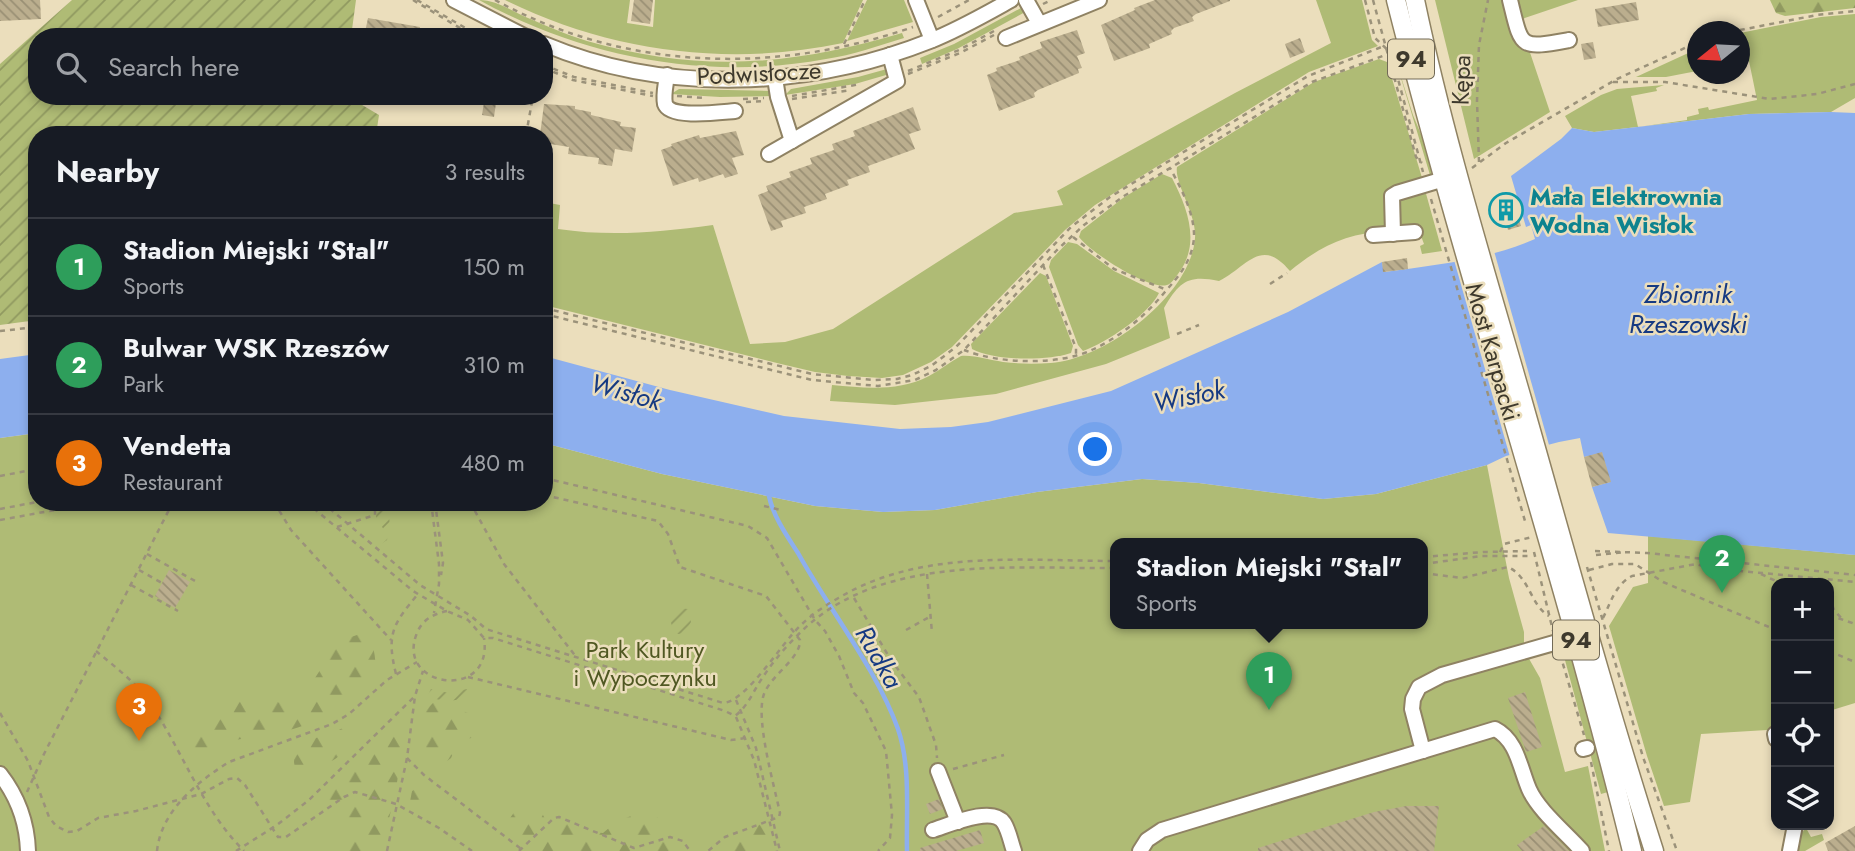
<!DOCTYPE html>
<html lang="en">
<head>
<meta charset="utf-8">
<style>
	:root { --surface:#171b24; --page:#20242c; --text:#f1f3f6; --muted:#9ea1a6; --line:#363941; --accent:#b74cac }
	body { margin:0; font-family:Jost,sans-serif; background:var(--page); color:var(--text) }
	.controls { position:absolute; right:21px; bottom:21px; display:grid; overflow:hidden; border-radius:14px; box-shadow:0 4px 10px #0003 }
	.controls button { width:63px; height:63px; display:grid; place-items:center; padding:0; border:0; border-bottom:2px solid var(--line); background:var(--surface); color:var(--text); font:35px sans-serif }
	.compass { position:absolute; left:1687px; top:21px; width:63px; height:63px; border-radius:50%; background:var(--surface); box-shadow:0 4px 10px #0003; rotate:252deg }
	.you { position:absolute; left:1096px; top:450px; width:24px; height:24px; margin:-18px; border:5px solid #fff; border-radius:50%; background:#1a73e8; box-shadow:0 0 0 10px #1a73e833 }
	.badge { display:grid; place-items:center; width:46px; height:46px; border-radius:50%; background:var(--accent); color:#fff; font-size:23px; font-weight:700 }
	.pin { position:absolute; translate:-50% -58px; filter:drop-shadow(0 2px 4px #0008) }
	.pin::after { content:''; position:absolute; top:37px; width:24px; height:21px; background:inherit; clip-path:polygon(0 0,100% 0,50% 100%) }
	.popup { position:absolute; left:1110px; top:538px; width:318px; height:91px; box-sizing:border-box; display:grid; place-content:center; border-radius:14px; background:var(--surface); filter:drop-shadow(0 2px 5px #0005); font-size:23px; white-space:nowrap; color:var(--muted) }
	.popup b { font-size:26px; color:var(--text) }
	.popup::after { content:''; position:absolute; left:50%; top:100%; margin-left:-14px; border:14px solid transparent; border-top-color:var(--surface) }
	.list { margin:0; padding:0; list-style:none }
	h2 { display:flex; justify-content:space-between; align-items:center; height:91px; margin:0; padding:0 28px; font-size:30px }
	h2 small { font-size:23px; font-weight:400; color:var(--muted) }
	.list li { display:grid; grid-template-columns:46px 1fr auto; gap:21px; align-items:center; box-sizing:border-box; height:98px; padding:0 28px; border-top:2px solid var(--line) }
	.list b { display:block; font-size:26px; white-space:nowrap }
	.list p { margin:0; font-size:23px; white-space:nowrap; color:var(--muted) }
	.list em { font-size:23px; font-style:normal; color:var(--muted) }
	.icon { flex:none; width:38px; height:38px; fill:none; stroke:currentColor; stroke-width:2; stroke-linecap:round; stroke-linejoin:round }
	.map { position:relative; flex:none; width:1855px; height:851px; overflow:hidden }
	.search { position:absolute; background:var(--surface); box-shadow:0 4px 10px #0003; left:28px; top:28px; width:525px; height:77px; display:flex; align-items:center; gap:18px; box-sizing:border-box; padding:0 24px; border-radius:28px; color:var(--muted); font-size:26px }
	.panel { position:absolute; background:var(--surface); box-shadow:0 4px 10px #0003; left:28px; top:126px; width:525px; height:385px; border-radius:28px }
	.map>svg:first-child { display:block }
</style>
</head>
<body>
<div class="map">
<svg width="1855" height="851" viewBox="0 0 1855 851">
	<defs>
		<pattern id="forest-firs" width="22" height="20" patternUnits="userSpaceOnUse" patternTransform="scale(1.75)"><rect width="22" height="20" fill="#afbb75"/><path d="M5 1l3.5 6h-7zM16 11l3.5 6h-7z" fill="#909960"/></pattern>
		<pattern id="garden-furrows" width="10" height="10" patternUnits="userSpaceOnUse" patternTransform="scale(1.75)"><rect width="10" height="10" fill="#afbb75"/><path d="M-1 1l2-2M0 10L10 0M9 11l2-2" fill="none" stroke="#909960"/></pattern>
		<pattern id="building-back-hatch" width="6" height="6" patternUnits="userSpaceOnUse" patternTransform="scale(1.75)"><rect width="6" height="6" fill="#bbae8e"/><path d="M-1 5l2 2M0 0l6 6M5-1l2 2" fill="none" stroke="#998f74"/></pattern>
	</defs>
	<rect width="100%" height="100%" fill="#ebdebc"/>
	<g fill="#afbb75" fill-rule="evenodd">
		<path d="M 479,0 C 497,0 511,11 528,18 C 547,26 567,35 587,41 C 700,73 791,66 902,33 L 904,38 C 878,46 853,55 826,59 C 706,81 585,58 479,0 Z"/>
		<path d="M 505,0 L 630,0 L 627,23 L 653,27 L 655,0 L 863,0 L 843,43 C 729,67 610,52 505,0 Z"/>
		<polygon points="867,0 904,0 913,22 847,41"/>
		<path d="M 1316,0 L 1362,0 L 1372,40 L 1378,46 L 1309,72 L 1095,205 L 1065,230 L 952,347 L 931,362 L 903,375 L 882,378 L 848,376 L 815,372 L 781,364 L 544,305 L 544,202 L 560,205 L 558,229 C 612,237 659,232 713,225 L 750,344 L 785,342 L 833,329 L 1014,213 L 1063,205 L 1057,191 L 1235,93 L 1331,43 Z"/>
		<polygon points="1435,0 1578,0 1519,20 1550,112 1474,159"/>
		<polygon points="1021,8 1027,11 957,49 922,64 920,58 954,44"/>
		<polygon points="1855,14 1855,98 1831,112 1749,114 1594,132 1572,128 1565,116 1601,95 1617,89 1664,85 1656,88 1657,91 1631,96 1638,127 1687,120 1687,117 1699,114 1698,109 1708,107 1709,110 1757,100 1749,61 1740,62 1740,33 1821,17"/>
		<polygon points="1392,48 1413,115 1432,161 1434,169 1430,175"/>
		<polygon points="1697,49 1697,71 1666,77 1636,77"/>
		<path d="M 1379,59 L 1387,62 L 1423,181 L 1389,190 L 1387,231 C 1348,233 1320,246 1290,271 C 1261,236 1247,267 1219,281 C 1188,275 1180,281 1164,308 L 1170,338 L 1106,364 L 996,394 L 895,405 L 830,401 L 832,385 C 865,388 898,392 929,376 C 940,370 950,362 961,356 C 975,355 989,360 1003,362 C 1019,364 1035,364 1051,363 C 1106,359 1191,295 1195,238 C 1197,215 1174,183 1177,167 L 1314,82 Z"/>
		<polygon points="887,69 893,73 855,84 785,95 791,89 858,77"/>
		<polygon points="679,89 771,91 773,96 720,97 671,94"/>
		<path d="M 1162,174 L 1172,178 C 1188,209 1201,244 1178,274 C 1175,278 1171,284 1167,285 C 1149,291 1089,251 1079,237 L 1081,231 L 1123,198 Z"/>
		<polygon points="1425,190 1442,251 1422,254 1420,246 1424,244 1418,228 1401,228 1400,210 1395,200"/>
		<path d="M 1068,242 L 1077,244 L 1114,271 L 1159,293 C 1149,314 1106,343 1083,351 L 1078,345 L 1049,267 L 1051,260 Z"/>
		<path d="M 1040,273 L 1046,276 L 1073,346 L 1071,353 C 1047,361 994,361 972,349 L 971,344 Z"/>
		<path d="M 37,433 L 37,502 L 544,502 L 544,443 L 662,474 L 815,506 L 883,512 L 935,510 L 1037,492 L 1142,479 L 1199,483 L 1323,499 L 1376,494 L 1487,465 L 1509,578 L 1524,632 L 1524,644 L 1528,657 L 1540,678 L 1565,772 L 1588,766 L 1605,851 L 0,851 L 0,438 ZM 1115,544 L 1423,544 L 1423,624 L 1115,624 Z"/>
		<polygon points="1648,536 1855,555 1855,703 1829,711 1829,583 1776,583 1776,727 1767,730 1701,734 1690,802 1664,806 1647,756 1609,626 1633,587 1648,583"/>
		<polygon points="1562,649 1573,660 1608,792 1601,794"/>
		<polygon points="1806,828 1811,837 1822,834 1824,840 1805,851 1795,851 1799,836"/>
	</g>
	<g fill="url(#forest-firs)">
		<polygon points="1770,0 1855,0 1855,8 1785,16 1776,13"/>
		<path d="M 369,631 C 372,644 380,666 372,678 C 355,709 303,728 271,735 C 255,739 239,736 224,745 C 214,751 205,762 196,769 L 185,751 C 203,730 220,712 244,697 L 284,703 L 304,695 L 324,664 L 318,648 Z"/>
		<path d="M 433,703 L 443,703 L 468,713 L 476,730 L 471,738 L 458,742 L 451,758 L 442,765 L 430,760 C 423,737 411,724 433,703 Z"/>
		<path d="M 351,725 L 355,729 C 355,742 342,755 332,761 L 321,756 L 312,758 L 309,765 L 295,767 C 290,751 304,739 320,737 C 325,736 326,738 331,735 C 338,731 342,727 351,725 Z"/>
		<path d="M 390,732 L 400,736 C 404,766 389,821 380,851 L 335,851 L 340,846 L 346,827 L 341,817 L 327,811 L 323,797 L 380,736 Z"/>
		<polygon points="426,786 432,788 440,800 423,807 421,822 413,824 408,812 412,791 418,787"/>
		<path d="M 532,805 L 540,809 L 545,819 C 556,822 563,815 573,817 C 587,820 591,832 603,833 C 637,804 666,807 682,851 L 532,851 L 502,829 L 518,807 Z"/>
		<polygon points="764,824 772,851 724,851 756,825"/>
	</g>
	<g fill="url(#garden-furrows)">
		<polygon points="72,0 356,0 351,37 37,37 37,96 347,96 379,115 376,135 37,135 37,320 0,325 0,64"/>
		<polygon points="378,503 388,510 390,525 387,540 378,546 375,543 382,538 384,530 376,517 377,510 373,504"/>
		<polygon points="678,608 688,609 691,622 685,633 678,634 673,631 670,618"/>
		<path d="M 431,689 L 449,693 L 467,689 L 469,697 C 454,702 442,701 427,697 Z"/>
	</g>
	<g fill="#8dafee">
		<path d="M 1831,112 L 1855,113 L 1855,555 L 1608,533 L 1592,487 L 1610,482 L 1602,453 L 1584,457 L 1580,438 L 1559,442 L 1506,456 L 1487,465 L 1376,494 L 1323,499 L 1199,483 L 1142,479 L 1037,492 L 935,510 L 883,512 L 815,506 L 662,474 L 544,443 L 544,356 L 670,390 L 784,416 L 900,429 L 951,427 L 988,422 L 1111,391 L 1288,312 L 1382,262 L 1384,272 C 1436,265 1486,260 1535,239 L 1531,225 L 1526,227 L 1511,176 L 1561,139 L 1572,128 L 1594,132 L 1749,114 Z"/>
		<polygon points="37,354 37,433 0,438 0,359"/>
	</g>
	<polygon fill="#ebdebc" points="1494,251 1549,445 1510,457 1454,260"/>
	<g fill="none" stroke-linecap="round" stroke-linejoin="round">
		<path stroke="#8dafee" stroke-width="4.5" d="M 769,496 C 773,516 787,536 798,553 C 829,609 877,670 898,729 C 911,767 906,812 907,851"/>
	</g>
	<g fill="url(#building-back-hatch)">
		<polygon points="0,0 40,0 41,19 0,21"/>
		<polygon points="634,0 653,0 650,24 631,21"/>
		<polygon points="1155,0 1230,0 1230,1 1196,14 1192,17 1194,21 1174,28 1171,31 1172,34 1149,44 1150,48 1114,61 1101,25 1135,10 1134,8"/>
		<polygon points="1636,2 1639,20 1598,27 1595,9"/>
		<polygon points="368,18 420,27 418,37 364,37"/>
		<polygon points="1077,30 1085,53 1077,56 1082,68 1078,69 1079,73 1038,90 1034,93 1035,97 999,111 987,75 997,71 996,68 1020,60 1019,57 1042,48 1040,42"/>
		<polygon points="1300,38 1305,52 1290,58 1285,44"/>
		<polygon points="1593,42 1596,58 1584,60 1581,44"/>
		<polygon points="485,96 497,96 494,117 482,115"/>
		<polygon points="544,104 575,106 575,109 591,112 591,115 621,122 620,126 636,128 632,152 615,149 612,166 598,164 599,158 568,154 569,147 544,143 544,135 540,135"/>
		<polygon points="913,107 921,130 909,134 915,149 868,166 870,172 847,180 849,185 825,194 827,199 804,207 806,213 781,221 783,227 771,231 758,195 768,191 766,186 791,177 789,172 812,164 810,158 834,150 832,144 855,136 853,131"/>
		<polygon points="736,131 744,155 732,158 738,174 725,178 723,174 699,182 698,178 673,186 661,150 672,146 671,144 699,135 700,138"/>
		<polygon points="1513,198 1521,226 1508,230 1504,216 1498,218 1494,204"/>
		<polygon points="1407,258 1408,269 1383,272 1382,262"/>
		<polygon points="1602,452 1611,482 1592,487 1584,457"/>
		<polygon points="169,570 190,582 175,608 155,596"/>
		<polygon points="1525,692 1542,747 1526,752 1508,698"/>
		<polygon points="939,799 943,809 930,814 926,804"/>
		<polygon points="1406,806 1439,806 1434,851 1258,851 1258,848 1374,812"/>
		<polygon points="1544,826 1569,851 1522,851 1517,845"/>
		<polygon points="1855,826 1855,851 1828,851 1825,843"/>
		<polygon points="980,830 984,843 956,851 920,851 920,848"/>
	</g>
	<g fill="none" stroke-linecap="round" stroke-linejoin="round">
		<g stroke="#8f8263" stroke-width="18">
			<g id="minor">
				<polyline points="454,0 526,37"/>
				<polyline points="916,0 932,40"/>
				<polyline points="1026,0 1039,23"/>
				<path d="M 1510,0 C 1522,49 1519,49 1569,40"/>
				<polyline points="1006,38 1099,0"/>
				<path d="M 544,44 C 666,95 809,89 930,41 C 958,30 984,15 1011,0"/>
				<path d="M 667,75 C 666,84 663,95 665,104 C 670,119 721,112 735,111"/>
				<polyline points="775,78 778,97 792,141"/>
				<polyline points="769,154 897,81 890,55"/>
				<polyline points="1393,234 1392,196 1397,193 1444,179"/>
				<polyline points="1373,235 1415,232"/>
				<polyline points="1775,734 1776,739"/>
				<polyline points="1583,749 1587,748"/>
				<polyline points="1423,751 1412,709 1413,699 1419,687 1442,675 1575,637"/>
				<polyline points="938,771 958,822"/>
				<path d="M 0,774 C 18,797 27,822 28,851"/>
				<path d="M 933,830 C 949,825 993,805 1004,823 C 1009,831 1011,843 1014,851"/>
				<path d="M 1140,851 L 1147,840 L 1162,830 L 1495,729 C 1517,740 1520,768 1529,789 C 1538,810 1566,833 1582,851"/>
				<polyline points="1790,851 1795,825"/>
			</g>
		</g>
		<g stroke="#8f8263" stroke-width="21">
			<g id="major">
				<path d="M 1396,0 C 1468,285 1562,565 1632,851"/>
				<path d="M 1415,0 C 1443,134 1484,267 1522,399 C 1565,550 1606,701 1654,851"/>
			</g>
		</g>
		<g stroke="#9b927a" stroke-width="2.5" stroke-dasharray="5 5" stroke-linecap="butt">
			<polyline points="413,0 475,37"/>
			<polyline points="417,0 481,37"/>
			<path d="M 495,0 C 625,71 774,75 913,27"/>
			<polyline points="1365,0 1375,38 1391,53 1423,172"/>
			<polyline points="1373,0 1416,157 1422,163"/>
			<polyline points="1043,4 1051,0"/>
			<polyline points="938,17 969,0"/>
			<polyline points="1730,32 1817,15 1855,11"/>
			<polyline points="844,44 865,0"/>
			<polyline points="544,65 574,77 653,93"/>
			<polyline points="544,68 573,80 653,96"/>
			<polyline points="908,71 959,50 994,31"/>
			<polyline points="908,74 960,53 994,35"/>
			<polyline points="1613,82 1665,82 1770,99 1817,94 1855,84"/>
			<polyline points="677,96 705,98"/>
			<polyline points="792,96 861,84"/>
			<polyline points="743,99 764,98"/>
			<polyline points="792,99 851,90"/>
			<polyline points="746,102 764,101"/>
			<polyline points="526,135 533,96"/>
			<polyline points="1479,162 1477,101 1479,45 1488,0"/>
			<polyline points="1472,168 1506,143 1617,79 1698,42"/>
			<polyline points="1431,199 1525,521"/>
			<polyline points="1073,237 1114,269 1167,290"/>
			<polyline points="1043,265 1076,348 1076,354"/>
			<polyline points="1270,284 1287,273"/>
			<polyline points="544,308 812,374 873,380 897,379 912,375 931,366 956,347 1071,227 1110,197 1308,76 1384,46"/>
			<polyline points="544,314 812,380 878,386 915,380 936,370 964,350 1057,250 1084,225 1124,196 1312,82 1391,53"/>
			<polyline points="0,331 37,327"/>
			<polyline points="1177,334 1199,325"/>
			<path d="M 964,350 C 999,364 1060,366 1094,349 C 1121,336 1145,316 1164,293 C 1179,276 1192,261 1194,238 C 1195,214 1181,188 1170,168"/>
			<polyline points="0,476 37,469"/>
			<polyline points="544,478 748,526 767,538 815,620 825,631 839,656 854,693 863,703 886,751 892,815 890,838 878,851"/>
			<path d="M 544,495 L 658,521 L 668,534 L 680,567 L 766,596 L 800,640 C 801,658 771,675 764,694 C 755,718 774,785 780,813 L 779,817 L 725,837 L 708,851"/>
			<polyline points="274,502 291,530 391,640"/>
			<path d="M 306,502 L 413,591 L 447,611 L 468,620 L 484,638 L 493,638 L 725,711 L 735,716 C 749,705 753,691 763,677 C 774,660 789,643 804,629 C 884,554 1014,569 1115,568"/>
			<path d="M 322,502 L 420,585 L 471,616 L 486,629 L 723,703 C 746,702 781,644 800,626 C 815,611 834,600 853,590 C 932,550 1029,561 1115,561"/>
			<polyline points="431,502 439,564 439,584 434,613"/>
			<polyline points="435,502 443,563 441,575"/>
			<polyline points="470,502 504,564 577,658"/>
			<polyline points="764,506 781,510"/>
			<polyline points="0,509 37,502"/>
			<polyline points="0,520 99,502"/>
			<polyline points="337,527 375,515 375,507 368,505"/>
			<polyline points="1595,551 1647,553 1855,575"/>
			<polyline points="1500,552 1504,544 1532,537"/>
			<polyline points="1534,552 1553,631"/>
			<polyline points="147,554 195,581"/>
			<polyline points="1596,555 1625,552"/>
			<polyline points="1423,557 1483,552 1527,551"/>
			<polyline points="1423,564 1482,556 1528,556"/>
			<polyline points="1587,567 1643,757 1677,851"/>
			<polyline points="139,570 162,583"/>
			<polyline points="1589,570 1612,564 1635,564 1663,582 1776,630"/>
			<path d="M 1423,573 L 1462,578 L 1508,567 C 1530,577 1530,605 1549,616"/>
			<polyline points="927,574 932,633"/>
			<polyline points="1761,574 1780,583"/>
			<polyline points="131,585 178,611"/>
			<polyline points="1829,589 1830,579"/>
			<polyline points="1829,596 1834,610 1844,621"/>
			<polyline points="854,598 891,660 919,697 936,745 937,758"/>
			<path d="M 447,611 C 433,614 422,620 417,633 C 394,688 494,702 484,638"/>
			<polyline points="1829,615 1855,624"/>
			<path d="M 1603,618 C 1611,602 1615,585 1632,576 L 1696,564 L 1710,568 L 1855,582"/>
			<polyline points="906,630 931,616"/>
			<path d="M 96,651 C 114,666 134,681 148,700 C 182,749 201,808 244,851"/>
			<polyline points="1829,651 1855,662"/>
			<polyline points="1560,654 1584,735"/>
			<path d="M 396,674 C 386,634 393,624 418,594"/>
			<polyline points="468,677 731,740 746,738"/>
			<polyline points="736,700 756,748 780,851"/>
			<polyline points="0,713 28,761 49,817 56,826 68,832 77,831 98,818 136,811 201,794 229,779 237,778 245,785 278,837 286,837 344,797 355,792 396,804 439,828 472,851"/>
			<polyline points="736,717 754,760 777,851"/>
			<polyline points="407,758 424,775 524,851"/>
			<polyline points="1591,762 1609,851"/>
			<polyline points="953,769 1004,755"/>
			<polyline points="27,792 44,754 173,502"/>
			<path d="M 157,851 C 161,811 197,782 229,762 L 332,724 L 349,714 L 387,680 L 417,662"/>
			<polyline points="236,851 277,825 309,800 415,696 423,671"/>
			<polyline points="387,851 407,758 415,696"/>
			<polyline points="519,851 554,818 559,817 634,848 670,837 683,841 690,851"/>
		</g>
		<use href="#minor" stroke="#fff" stroke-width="14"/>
		<use href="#major" stroke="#fff" stroke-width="18"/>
	</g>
	<defs>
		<g id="building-ring" transform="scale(1.75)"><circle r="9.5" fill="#ebdebc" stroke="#0f9aa8" stroke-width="1.5"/><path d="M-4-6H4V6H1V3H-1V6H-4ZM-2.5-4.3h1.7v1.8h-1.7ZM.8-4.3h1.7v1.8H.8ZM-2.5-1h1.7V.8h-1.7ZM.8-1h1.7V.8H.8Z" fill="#0f9aa8"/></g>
	</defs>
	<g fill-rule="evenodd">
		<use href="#building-ring" x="1506" y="210"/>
	</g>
	<g text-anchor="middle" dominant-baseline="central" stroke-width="5" stroke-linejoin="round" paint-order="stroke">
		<g fill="#ebdebc" stroke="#726a57" stroke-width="2">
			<rect x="1388" y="39.5" width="46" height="39" rx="5"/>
			<rect x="1553" y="620.5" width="46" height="39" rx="5"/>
		</g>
		<g font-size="23" font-weight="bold" fill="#3e392c">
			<text x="1411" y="59">94</text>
			<text x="1576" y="640">94</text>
		</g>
		<g font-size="24" fill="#3e392c" stroke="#ebdebc">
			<text transform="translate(759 73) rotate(-3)">Podwisłocze</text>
			<text transform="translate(1461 80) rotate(-88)">Kępa</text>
			<text transform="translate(1493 352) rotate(74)">Most Karpacki</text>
		</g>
		<g font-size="24" font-weight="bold" fill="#0d838f" stroke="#ebdebc" text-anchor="start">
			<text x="1530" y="196">Mała Elektrownia<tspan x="1530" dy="28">Wodna Wisłok</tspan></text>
		</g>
		<g font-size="24" fill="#505822" stroke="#ebdebc">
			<text x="645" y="649">Park Kultury<tspan x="645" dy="28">i Wypoczynku</tspan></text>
		</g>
		<g font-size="26" font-style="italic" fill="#163a82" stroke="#ebdebc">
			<text x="1688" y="294">Zbiornik<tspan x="1688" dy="30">Rzeszowski</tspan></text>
			<text transform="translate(626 392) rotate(16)">Wisłok</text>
			<text transform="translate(1189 396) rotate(-11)">Wisłok</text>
			<text transform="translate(879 657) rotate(60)">Rudka</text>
		</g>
	</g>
</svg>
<div class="controls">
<button>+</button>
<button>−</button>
<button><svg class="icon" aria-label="locate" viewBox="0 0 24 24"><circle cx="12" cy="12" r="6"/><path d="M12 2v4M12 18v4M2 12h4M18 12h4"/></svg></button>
<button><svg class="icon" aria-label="layers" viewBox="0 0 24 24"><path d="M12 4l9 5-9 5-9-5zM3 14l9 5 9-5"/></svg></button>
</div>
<svg class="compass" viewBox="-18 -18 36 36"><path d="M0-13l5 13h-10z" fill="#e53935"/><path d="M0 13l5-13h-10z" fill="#9ea1a6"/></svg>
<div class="you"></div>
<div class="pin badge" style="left:1269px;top:710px;background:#2e9e5b">1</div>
<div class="popup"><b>Stadion Miejski &quot;Stal&quot;</b>Sports</div>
<div class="pin badge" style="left:1722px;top:593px;background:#2e9e5b">2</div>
<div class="pin badge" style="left:139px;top:741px;background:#e8710a">3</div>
<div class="search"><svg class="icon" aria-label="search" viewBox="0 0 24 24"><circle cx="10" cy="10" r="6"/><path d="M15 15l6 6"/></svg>Search here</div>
<section class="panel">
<h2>Nearby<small>3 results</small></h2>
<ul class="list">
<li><span class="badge" style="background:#2e9e5b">1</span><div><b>Stadion Miejski &quot;Stal&quot;</b><p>Sports</p></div><em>150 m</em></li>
<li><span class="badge" style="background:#2e9e5b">2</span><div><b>Bulwar WSK Rzeszów</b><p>Park</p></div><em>310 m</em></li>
<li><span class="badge" style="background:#e8710a">3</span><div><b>Vendetta</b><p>Restaurant</p></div><em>480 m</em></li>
</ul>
</section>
</div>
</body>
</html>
